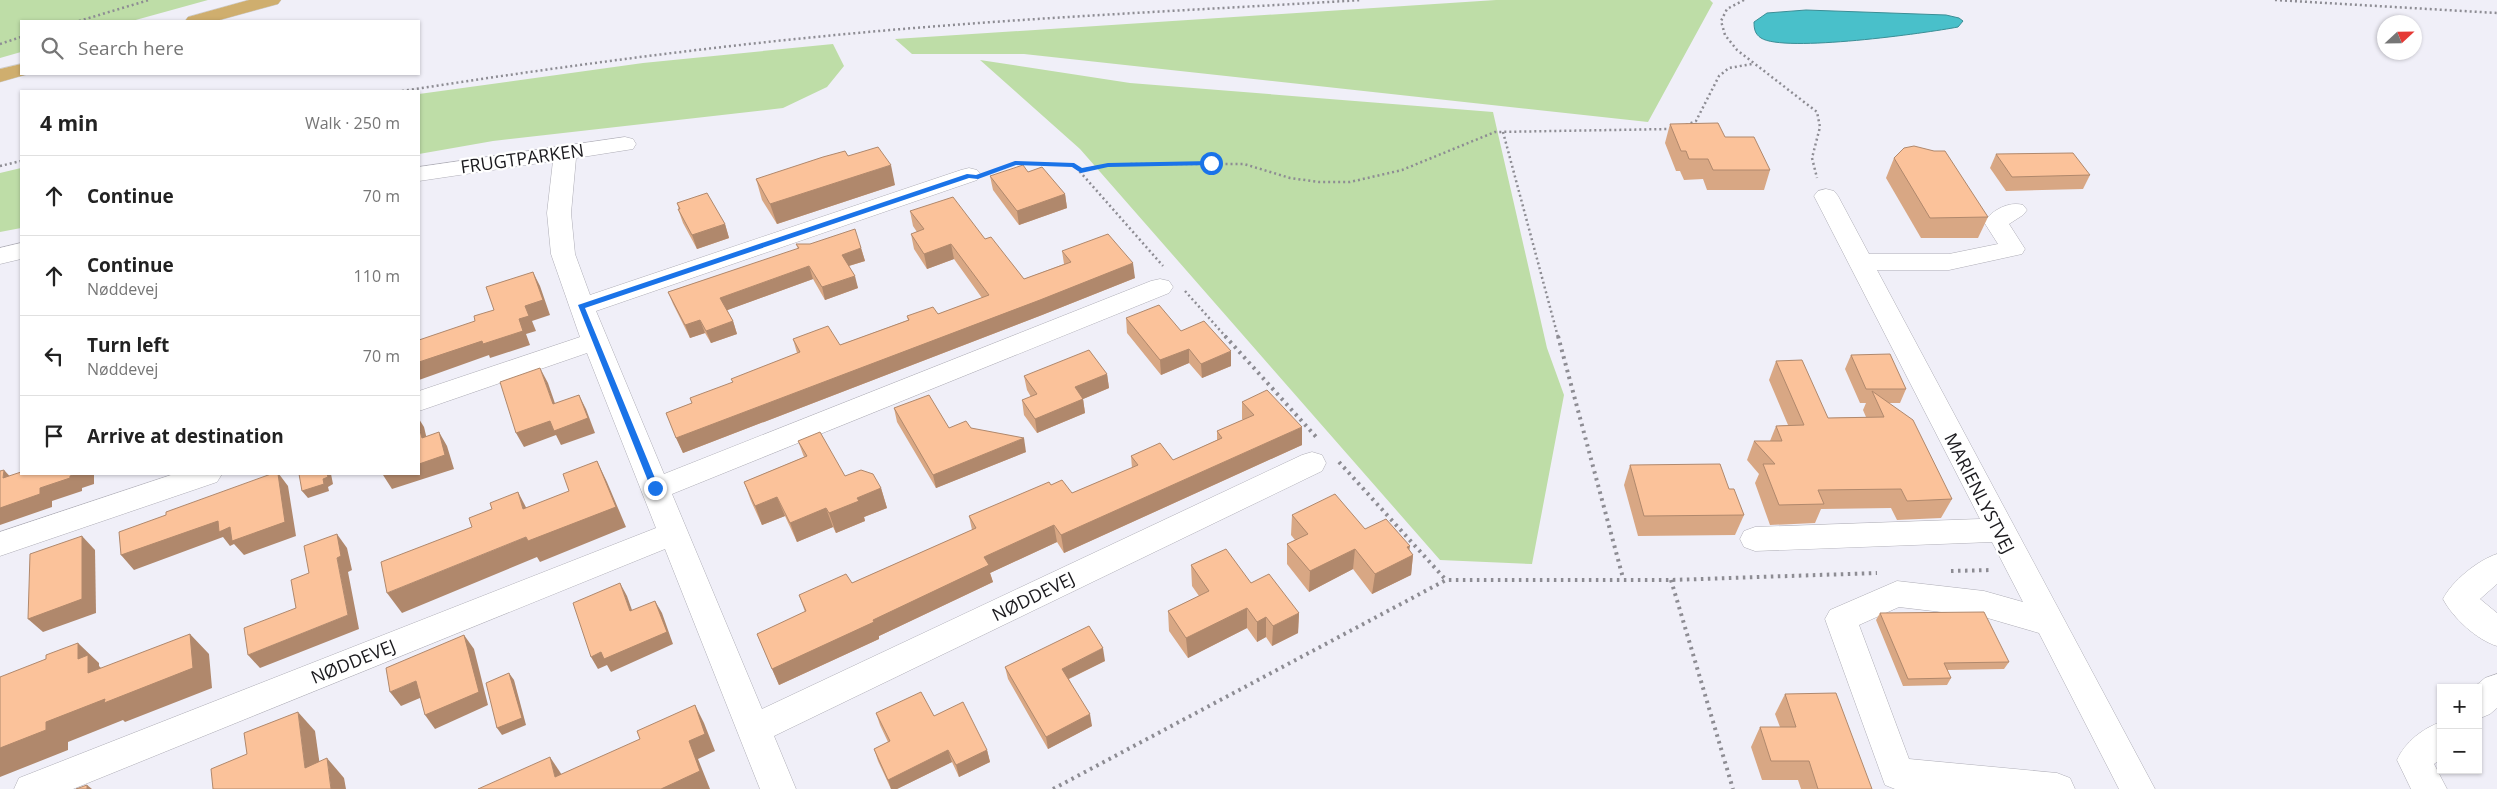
<!DOCTYPE html>
<html lang="en">
<head>
<meta charset="utf-8">
<style>
	:root { --surface:#fff; --page:#f2f2f2; --text:#222; --muted:#767676; --line:#e0e0e0 }
	body { margin:0; font-family:"Open Sans",sans-serif; background:var(--page); color:var(--text) }
	.controls { position:absolute; right:15px; bottom:15px; display:grid; overflow:hidden; border-radius:0px; box-shadow:0 1px 4px #0004 }
	.controls button { width:45px; height:45px; display:grid; place-items:center; padding:0; border:0; border-bottom:1px solid var(--line); background:var(--surface); color:var(--text); font:25px sans-serif }
	.compass { position:absolute; left:2377px; top:15px; width:45px; height:45px; border-radius:50%; background:var(--surface); box-shadow:0 1px 4px #0004; rotate:68deg }
	.stop { position:absolute; width:15px; height:15px; margin:-11px; border:4px solid #1a73e8; border-radius:50%; background:#fff }
	.stop.end { background:#1a73e8; border-color:#fff; box-shadow:0 1px 5px #0008 }
	.list { margin:0; padding:0; list-style:none }
	h2 { display:flex; justify-content:space-between; align-items:center; height:65px; margin:0; padding:0 20px; font-size:21px }
	h2 small { font-size:16px; font-weight:400; color:var(--muted) }
	.list li { display:grid; grid-template-columns:32px 1fr auto; gap:15px; align-items:center; box-sizing:border-box; height:80px; padding:0 20px; border-top:1px solid var(--line) }
	.list b { display:block; font-size:19px; white-space:nowrap }
	.list p { margin:0; font-size:16px; white-space:nowrap; color:var(--muted) }
	.list em { font-size:16px; font-style:normal; color:var(--muted) }
	.icon { flex:none; width:28px; height:28px; fill:none; stroke:currentColor; stroke-width:2; stroke-linecap:round; stroke-linejoin:round }
	.map { position:relative; flex:none; width:2497px; height:789px; overflow:hidden }
	.search { position:absolute; background:var(--surface); box-shadow:0 1px 4px #0004; left:20px; top:20px; width:400px; height:55px; display:flex; align-items:center; gap:12px; box-sizing:border-box; padding:0 18px; border-radius:0px; color:var(--muted); font-size:19px }
	.panel { position:absolute; background:var(--surface); box-shadow:0 1px 4px #0004; left:20px; top:90px; width:400px; height:385px; border-radius:0px }
	.map>svg:first-child { display:block }
</style>
</head>
<body>
<div class="map">
<svg width="2497" height="789" viewBox="0 0 2497 789">
	<rect width="100%" height="100%" fill="#f0eff8"/>
	<g fill="#bedda7">
		<polygon points="0,0 208,0 132,21 21,21 21,52 0,58"/>
		<polygon points="1496,0 1710,0 1713,3 1648,122 1024,54 912,54 895,39"/>
		<polygon points="833,44 844,66 827,87 783,108 493,141 419,154 419,94 643,63"/>
		<polygon points="980,60 1130,83 1493,112 1547,348 1564,395 1532,564 1440,560 1080,149"/>
		<polygon points="21,168 21,228 0,232 0,173"/>
	</g>
	<path fill="#49c0ca" stroke="#3b8e96" d="M 1806,10 L 1946,15 L 1959,18 L 1963,21 L 1958,27 C 1927,33 1784,53 1761,38 C 1755,34 1754,29 1754,22 L 1767,13 Z"/>
	<g fill="none" stroke-linecap="round" stroke-linejoin="round">
		<g stroke="#aeadb6" stroke-width="1">
			<g id="minor">
				<polygon points="625,137 633,139 636,144 633,149 576,158 571,213 575,254 590,295 961,170 969,168 977,170 981,175 977,180 596,311 664,474 1151,281 1160,279 1169,281 1173,287 1169,293 672,494 762,709 1302,455 1312,452 1322,455 1326,463 1322,471 774,736 796,789 760,789 665,549 73,789 14,789 19,778 656,528 587,353 419,411 419,391 580,337 551,254 547,213 553,161 419,181 419,167"/>
				<path d="M 1826,189 L 1834,191 L 1838,196 L 1869,254 L 1949,254 L 1998,244 L 1984,222 C 1992,210 2009,201 2023,205 L 2027,210 L 2023,215 L 2009,224 L 2025,249 L 2022,254 L 1949,270 L 1877,270 L 2155,789 L 2119,789 L 2039,633 L 1984,617 L 1899,607 L 1859,625 L 1909,759 L 2057,773 L 2070,778 L 2075,789 L 1895,789 L 1885,785 L 1825,619 L 1830,610 L 1897,581 L 1984,591 L 2023,602 L 1992,542 L 1755,551 L 1744,547 L 1740,539 L 1744,531 L 1755,527 L 1980,519 L 1814,196 L 1818,191 Z"/>
				<polygon points="21,243 21,259 0,264 0,248"/>
				<polygon points="174,474 222,474 217,482 0,556 0,532"/>
				<path d="M 2497,554 L 2497,584 L 2480,599 L 2497,613 L 2497,646 C 2477,640 2453,618 2443,599 C 2452,581 2478,560 2497,554 Z"/>
				<polygon points="2497,674 2497,708 2490,714 2478,719 2478,688 2473,688 2485,678"/>
				<path d="M 2441,722 L 2441,759 L 2434,764 L 2447,789 L 2411,789 L 2397,760 C 2405,742 2423,728 2441,722 Z"/>
			</g>
		</g>
		<g stroke="#cdcdce" stroke-width="1">
			<g id="highway">
				<polygon points="249,0 281,0 278,4 216,21 185,21 188,17"/>
				<polygon points="21,64 21,74 28,74 0,82 0,69"/>
			</g>
		</g>
		<g stroke="#8d8c93" stroke-width="2.5" stroke-dasharray="2 3" stroke-linecap="butt">
			<polyline points="1744,0 1727,9 1721,21 1725,35 1737,50 1817,112 1820,127 1812,158 1817,178"/>
			<polyline points="2275,0 2497,13"/>
			<polyline points="79,21 149,0"/>
			<polyline points="0,44 21,37"/>
			<path d="M 402,91 C 557,67 712,46 868,32 C 1033,17 1198,10 1362,0"/>
			<polyline points="1686,125 1696,121 1719,76 1729,68 1752,64"/>
			<polyline points="1503,132 1558,337"/>
			<polyline points="0,166 21,161"/>
			<polyline points="1081,170 1108,165 1132,164 1244,164 1290,178 1319,182 1350,182 1402,170 1495,132 1671,129"/>
			<polyline points="994,171 1015,163 1074,165 1163,266"/>
			<polyline points="1185,291 1226,337"/>
		</g>
		<g stroke="#8d8c93" stroke-width="4" stroke-dasharray="2.5 4.5" stroke-linecap="butt">
			<polyline points="1225,336 1318,439"/>
			<polyline points="1558,336 1623,578"/>
			<polyline points="1339,462 1446,580"/>
			<polyline points="1951,571 1992,570"/>
			<polyline points="1671,580 1733,789"/>
			<polyline points="1053,789 1446,580 1671,580 1877,573"/>
		</g>
		<use href="#minor" fill="#fff" fill-rule="evenodd"/>
		<use href="#highway" fill="#cfae6e" fill-rule="evenodd"/>
	</g>
	<g fill="#d8a784">
		<polygon points="1670,124 1725,137 1770,170 1764,190 1707,190 1703,179 1684,180 1680,171 1676,171 1665,143"/>
		<polygon points="1996,154 2090,175 2083,189 2006,191 1990,168"/>
		<polygon points="848,156 895,185 777,224 762,200 756,179"/>
		<polygon points="1894,158 1988,217 1978,238 1921,238 1886,178"/>
		<polygon points="1028,172 1065,194 1067,208 1019,225 993,190 990,176"/>
		<polygon points="677,203 725,224 729,238 697,249 683,223 678,209 679,209"/>
		<polygon points="910,211 985,239 1024,279 1064,264 1062,251 1135,278 1042,315 683,453 666,413 692,403 797,353 793,339 840,345 908,320 907,316 938,314 982,298 954,259 927,269 914,249 911,234 917,232 913,226"/>
		<polygon points="796,244 861,248 865,261 849,266 858,288 825,300 813,279 727,310 733,321 737,334 711,343 705,333 690,338 673,304 668,292 798,249"/>
		<polygon points="1126,318 1181,331 1231,366 1202,378 1189,363 1161,375 1127,333"/>
		<polygon points="1851,355 1906,389 1900,403 1889,403 1952,499 1941,518 1897,520 1891,508 1821,509 1815,523 1770,525 1755,483 1759,474 1747,460 1754,441 1770,441 1776,426 1788,425 1769,380 1776,361 1828,418 1866,417 1863,410 1866,403 1860,403 1845,369"/>
		<polygon points="1107,374 1109,388 1083,399 1085,413 1037,433 1024,415 1022,400 1031,397 1027,390 1024,376"/>
		<polygon points="1242,402 1302,445 1064,553 1057,542 990,573 993,582 879,636 879,639 779,685 757,634 805,612 799,595 852,583 972,530 969,516 1051,485 1072,493 1132,468 1131,456 1173,460 1217,440 1217,431 1243,420 1242,419"/>
		<polygon points="894,408 949,428 971,428 1026,452 936,488 897,422"/>
		<polygon points="798,441 845,476 881,488 887,508 864,517 865,521 836,533 833,527 797,542 785,516 762,525 751,501 744,482 804,457"/>
		<polygon points="1630,465 1744,515 1735,535 1638,536 1624,485"/>
		<polygon points="1292,515 1365,529 1409,550 1413,555 1411,575 1372,594 1353,569 1309,592 1287,564 1287,544 1295,540 1291,535"/>
		<polygon points="1191,565 1251,583 1299,613 1298,633 1272,646 1266,637 1257,642 1247,628 1188,658 1169,631 1168,611 1199,596 1192,586"/>
		<polygon points="1880,613 2009,662 2004,669 1947,670 1951,678 1947,685 1903,686 1876,620"/>
		<polygon points="1105,661 1069,679 1092,726 1048,749 1008,679 1005,667"/>
		<polygon points="1785,694 1872,789 1801,789 1798,780 1762,780 1751,747 1760,727 1780,727 1775,714"/>
		<polygon points="876,713 934,716 987,750 990,762 959,777 952,762 897,789 891,789 878,761 874,749 888,742 880,725"/>
	</g>
	<g fill="#b0886c">
		<polygon points="891,165 895,185 777,224 770,204"/>
		<polygon points="1065,194 1067,208 1019,225 1017,211"/>
		<polygon points="725,224 729,238 697,249 692,235"/>
		<polygon points="951,244 954,259 927,269 924,254"/>
		<polygon points="861,248 865,261 845,267 842,255"/>
		<polygon points="1133,263 1135,278 1042,315 683,453 676,438"/>
		<polygon points="809,266 813,279 725,311 720,298"/>
		<polygon points="533,272 540,286 550,315 532,321 536,331 526,334 530,345 490,358 489,355 419,380 419,362 519,319 525,306"/>
		<polygon points="855,276 858,288 825,300 822,287"/>
		<polygon points="700,320 705,333 690,338 685,325"/>
		<polygon points="733,321 737,334 711,343 706,331"/>
		<polygon points="1189,349 1189,363 1161,375 1160,360"/>
		<polygon points="1231,351 1231,366 1202,378 1201,364"/>
		<polygon points="540,368 548,383 560,418 553,404"/>
		<polygon points="1107,374 1109,388 1076,402 1075,387"/>
		<polygon points="579,395 586,409 595,433 561,445 556,435 524,447 516,433"/>
		<polygon points="1083,399 1085,413 1037,433 1035,419"/>
		<polygon points="419,419 424,427 430,452 422,438 419,427"/>
		<polygon points="1302,427 1302,445 1064,553 1061,535"/>
		<polygon points="439,432 447,446 454,469 392,489 383,475 387,474 419,474 419,464"/>
		<polygon points="1024,438 1026,452 936,488 933,475"/>
		<polygon points="597,461 607,482 626,527 540,562 537,557 402,613 387,593 526,537 529,541"/>
		<polygon points="4,470 16,483 3,478"/>
		<polygon points="75,474 94,474 94,484 82,488 82,491 52,501 52,507 0,525 0,508 40,488"/>
		<polygon points="278,474 279,474 288,486 296,536 244,555 234,544 230,546 223,537 134,570 121,555"/>
		<polygon points="327,474 331,474 333,484 328,487 329,491 308,498 302,491 323,479"/>
		<polygon points="881,488 887,508 864,517 865,521 836,533 829,513 857,498"/>
		<polygon points="518,492 529,513 523,509"/>
		<polygon points="777,497 785,516 762,525 755,506"/>
		<polygon points="826,508 833,527 797,542 790,523"/>
		<polygon points="1054,525 1057,542 990,573 993,582 879,636 879,639 779,685 772,669 984,557"/>
		<polygon points="337,534 347,548 352,570 348,572 359,629 260,668 248,655 348,615 337,558"/>
		<polygon points="82,536 95,550 96,613 43,632 28,619"/>
		<polygon points="1410,546 1408,557 1413,555 1411,575 1372,594 1375,574 1407,547"/>
		<polygon points="1355,549 1353,569 1309,592 1310,571"/>
		<polygon points="620,583 627,596 637,624 630,611"/>
		<polygon points="655,601 662,613 673,644 611,672 607,665 598,669 591,657"/>
		<polygon points="1247,608 1247,628 1188,658 1186,638"/>
		<polygon points="1299,613 1298,633 1272,646 1273,626"/>
		<polygon points="1266,617 1266,637 1257,642 1257,622"/>
		<polygon points="190,634 209,654 212,688 125,722 123,720 68,742 68,750 0,777 0,748"/>
		<polygon points="464,635 474,649 488,705 435,729 425,715"/>
		<polygon points="78,643 99,663 99,666 108,675 88,673 78,659"/>
		<polygon points="1103,648 1105,661 1064,681 1062,669"/>
		<polygon points="509,673 514,680 526,725 502,735 497,728"/>
		<polygon points="416,681 427,695 401,706 390,692"/>
		<polygon points="695,705 704,723 715,751 698,759 710,789 661,789 689,741"/>
		<polygon points="298,712 315,731 323,787 305,768"/>
		<polygon points="1090,714 1092,726 1048,749 1046,737"/>
		<polygon points="948,750 952,762 897,789 891,789 888,780"/>
		<polygon points="987,750 990,762 959,777 956,765"/>
		<polygon points="550,757 562,775 555,777"/>
		<polygon points="327,758 344,778 346,789 331,789"/>
		<polygon points="87,785 92,789 87,789"/>
	</g>
	<g fill="#fbc29a" stroke="#b0886c">
		<polygon points="1718,123 1725,137 1754,137 1770,170 1713,170 1708,159 1689,159 1686,151 1681,151 1670,124"/>
		<polygon points="1914,146 1934,151 1945,151 1988,217 1930,218 1894,158 1904,148"/>
		<polygon points="878,147 891,165 770,204 756,179 823,157 845,151 848,156"/>
		<polygon points="2073,153 2090,175 2012,177 1996,154"/>
		<polygon points="1023,165 1028,172 1042,167 1065,194 1017,211 990,176"/>
		<polygon points="707,193 725,224 692,235 678,209 680,209 677,203"/>
		<polygon points="953,197 985,239 991,237 1024,279 1071,262 1062,251 1108,234 1133,263 1040,300 676,438 666,413 692,403 690,398 733,382 731,379 800,352 793,339 828,326 840,345 909,320 907,316 933,307 938,314 989,295 951,244 924,254 911,234 924,229 910,211"/>
		<polygon points="855,229 861,248 842,255 855,276 822,287 809,266 720,298 733,321 706,331 700,320 685,325 668,292 799,248 796,244 810,244"/>
		<polygon points="533,272 543,300 525,306 529,316 519,319 523,331 483,344 482,341 419,362 419,340 475,321 474,316 494,310 486,287"/>
		<polygon points="1159,305 1181,331 1204,321 1231,351 1201,364 1189,349 1160,360 1126,318"/>
		<polygon points="1089,350 1107,374 1075,387 1083,399 1035,419 1022,400 1037,394 1024,376"/>
		<polygon points="1890,354 1906,389 1866,389 1851,355"/>
		<polygon points="1802,360 1828,418 1884,417 1872,391 1913,420 1952,499 1907,501 1901,489 1818,490 1824,504 1779,505 1763,464 1775,464 1754,441 1782,441 1776,426 1804,425 1776,361"/>
		<polygon points="540,368 553,404 579,395 588,418 554,431 550,421 516,433 500,382"/>
		<polygon points="1267,390 1302,427 1061,535 1054,525 984,557 989,565 873,620 874,622 772,669 757,634 806,611 799,595 846,574 852,583 976,528 969,516 1049,482 1051,485 1062,480 1072,493 1138,465 1131,456 1160,443 1173,460 1222,438 1217,431 1254,415 1242,402"/>
		<polygon points="929,395 949,428 966,421 971,428 1024,438 933,475 894,408"/>
		<polygon points="419,427 422,438 439,432 445,455 419,464"/>
		<polygon points="820,432 845,476 861,470 873,474 881,488 857,498 859,501 829,513 826,508 790,523 777,497 755,506 744,482 807,456 798,441"/>
		<polygon points="597,461 616,507 528,541 526,537 387,593 381,562 472,527 469,518 492,509 490,503 518,492 523,509 569,491 563,474"/>
		<polygon points="1720,464 1729,489 1734,489 1744,515 1644,516 1630,465"/>
		<polygon points="4,470 3,478 21,472 21,474 75,474 70,476 70,478 40,488 40,494 0,508 0,471"/>
		<polygon points="271,474 278,474 285,522 232,541 230,527 219,532 218,521 121,555 119,532 166,515 166,512"/>
		<polygon points="299,474 327,474 328,477 323,479 324,484 302,491"/>
		<polygon points="1335,494 1365,529 1386,519 1410,546 1407,547 1413,555 1375,574 1355,549 1310,571 1287,544 1308,534 1292,515"/>
		<polygon points="337,534 341,556 337,558 348,615 248,655 244,628 296,608 291,580 309,573 304,546"/>
		<polygon points="82,536 82,599 28,619 30,554"/>
		<polygon points="1226,549 1251,583 1269,574 1299,613 1273,626 1266,617 1257,622 1247,608 1186,638 1168,611 1209,591 1191,565"/>
		<polygon points="620,583 630,611 655,601 667,632 604,659 601,652 591,657 573,603"/>
		<polygon points="1984,612 2009,662 1944,663 1951,678 1908,679 1880,613"/>
		<polygon points="1089,626 1103,648 1062,669 1090,714 1046,737 1005,667"/>
		<polygon points="190,634 193,668 104,703 105,699 46,722 46,730 0,748 0,677 46,659 46,655 78,643 78,659 88,655 88,673"/>
		<polygon points="464,635 479,692 425,715 416,681 390,692 386,668"/>
		<polygon points="509,673 522,718 497,728 486,683"/>
		<polygon points="921,692 934,716 963,702 987,750 956,765 948,750 888,780 874,749 890,741 876,713"/>
		<polygon points="1836,693 1872,789 1818,789 1809,761 1771,761 1760,727 1796,727 1785,694"/>
		<polygon points="695,705 705,734 689,741 700,771 661,789 478,789 550,757 555,777 640,739 637,731"/>
		<polygon points="298,712 305,768 327,758 331,789 213,789 211,769 247,754 244,733"/>
		<polygon points="87,785 87,789 76,789"/>
	</g>
	<polygon fill="#1a73e8" points="1015,161 1074,163 1082,168 1108,163 1211,161 1214,163 1211,165 1108,167 1081,173 1072,167 1016,165 978,179 969,178 585,308 659,488 658,491 652,491 578,305 967,174 976,175"/>
	<g text-anchor="middle" dominant-baseline="central" stroke-width="4.5" stroke-linejoin="round" paint-order="stroke">
		<g font-size="18" fill="#1b1a1e" stroke="#fff">
			<text transform="translate(522 158) rotate(-8)">FRUGTPARKEN</text>
			<text transform="translate(1980 493) rotate(63)">MARIENLYSTVEJ</text>
			<text transform="translate(1033 596) rotate(-26)">NØDDEVEJ</text>
			<text transform="translate(353 661) rotate(-22)">NØDDEVEJ</text>
		</g>
	</g>
</svg>
<div class="controls">
<button>+</button>
<button>−</button>
</div>
<svg class="compass" viewBox="-18 -18 36 36"><path d="M0-13l5 13h-10z" fill="#e53935"/><path d="M0 13l5-13h-10z" fill="#767676"/></svg>
<div class="stop" style="left:1211px;top:163px"></div>
<div class="stop end" style="left:655px;top:488px"></div>
<div class="search"><svg class="icon" aria-label="search" viewBox="0 0 24 24"><circle cx="10" cy="10" r="6"/><path d="M15 15l6 6"/></svg>Search here</div>
<section class="panel">
<h2>4 min<small>Walk · 250 m</small></h2>
<ul class="list">
<li><svg class="icon" aria-label="ahead" viewBox="0 0 24 24"><path d="M12 20V5M6 11l6-6 6 6"/></svg><div><b>Continue</b></div><em>70 m</em></li>
<li><svg class="icon" aria-label="ahead" viewBox="0 0 24 24"><path d="M12 20V5M6 11l6-6 6 6"/></svg><div><b>Continue</b><p>Nøddevej</p></div><em>110 m</em></li>
<li><svg class="icon" aria-label="left" viewBox="0 0 24 24"><path d="M17 20v-9H6M10 6l-5 5 5 5"/></svg><div><b>Turn left</b><p>Nøddevej</p></div><em>70 m</em></li>
<li><svg class="icon" aria-label="arrive" viewBox="0 0 24 24"><path d="M6 21V4h12l-3 4 3 4H6"/></svg><div><b>Arrive at destination</b></div></li>
</ul>
</section>
</div>
</body>
</html>
